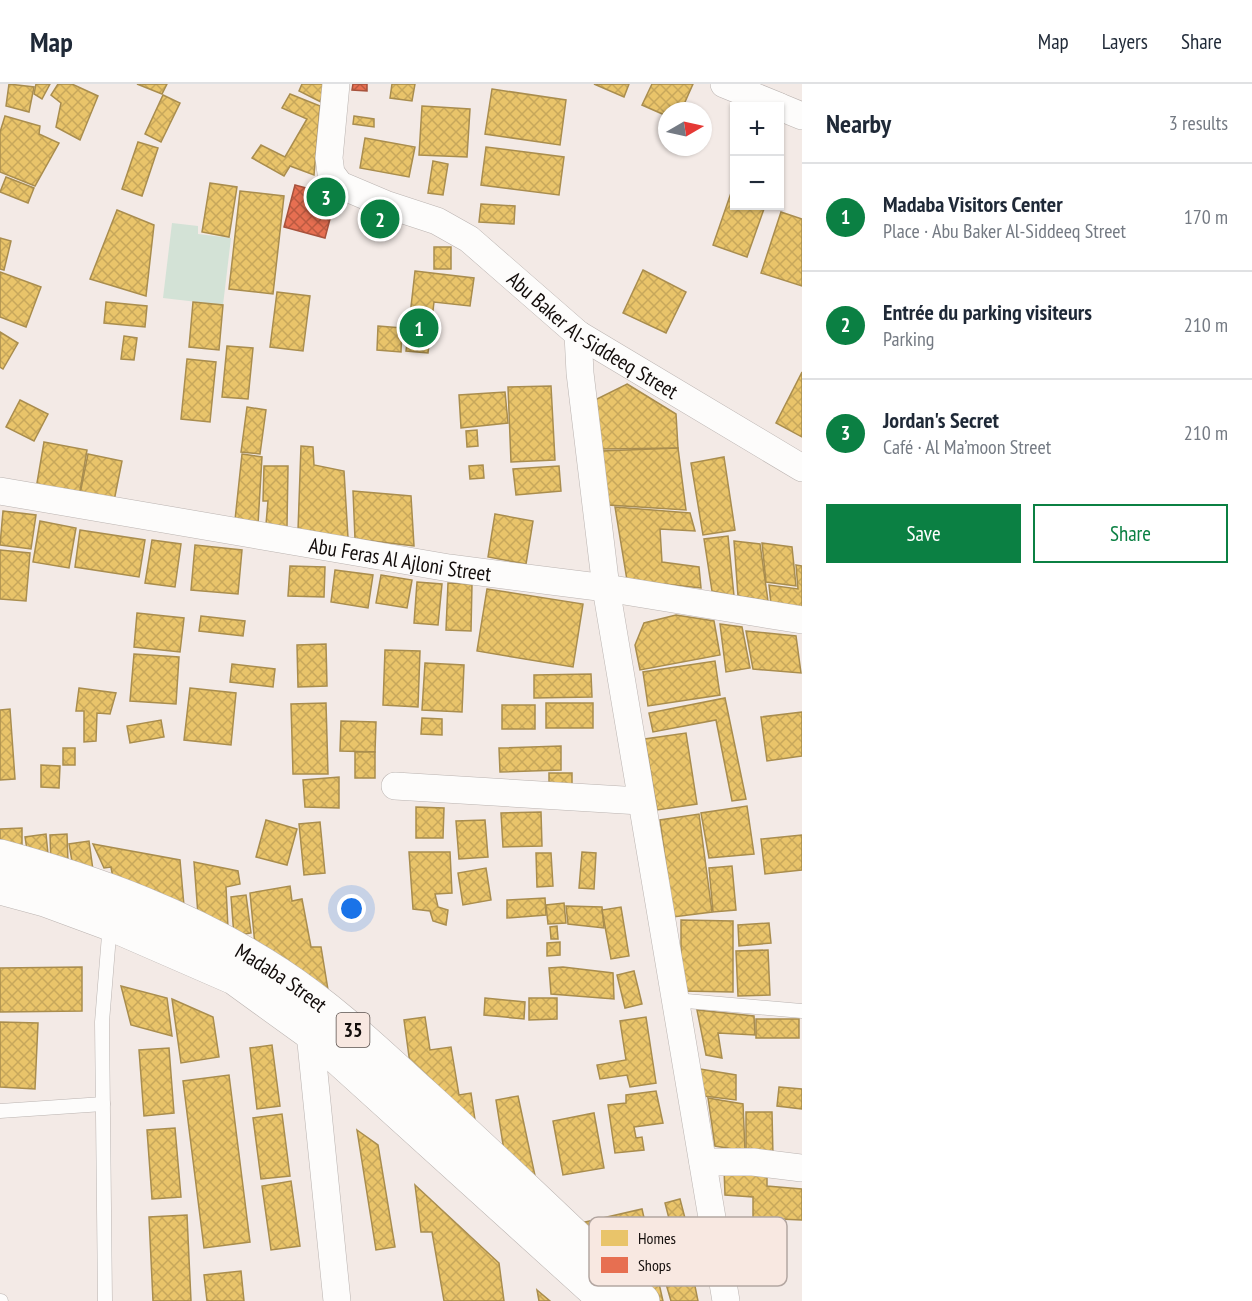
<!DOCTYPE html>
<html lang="en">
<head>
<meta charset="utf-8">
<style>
	:root { --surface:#fff; --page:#f6f6f7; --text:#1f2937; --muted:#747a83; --line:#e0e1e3; --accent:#0b8043 }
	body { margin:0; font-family:"PT Sans Narrow",sans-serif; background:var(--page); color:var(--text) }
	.controls { position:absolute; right:18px; top:18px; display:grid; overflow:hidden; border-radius:0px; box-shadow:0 2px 4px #0004 }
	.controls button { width:54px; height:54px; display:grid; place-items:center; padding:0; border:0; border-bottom:2px solid var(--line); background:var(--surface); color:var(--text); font:30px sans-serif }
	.compass { position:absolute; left:658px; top:18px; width:54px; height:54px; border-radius:50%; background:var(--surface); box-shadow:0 2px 4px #0004; rotate:81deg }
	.you { position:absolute; left:352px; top:825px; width:21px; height:21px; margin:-15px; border:4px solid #fff; border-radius:50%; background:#1a73e8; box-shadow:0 0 0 9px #1a73e833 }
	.badge { display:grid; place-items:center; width:39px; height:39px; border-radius:50%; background:var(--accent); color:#fff; font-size:20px; font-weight:700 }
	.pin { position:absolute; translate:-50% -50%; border:3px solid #fff; box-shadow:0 2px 6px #0006 }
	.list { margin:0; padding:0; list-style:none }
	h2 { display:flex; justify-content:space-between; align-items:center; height:78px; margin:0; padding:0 24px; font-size:26px }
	h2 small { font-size:20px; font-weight:400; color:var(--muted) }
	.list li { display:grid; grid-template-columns:39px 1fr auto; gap:18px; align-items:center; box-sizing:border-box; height:108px; padding:0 24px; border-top:2px solid var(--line) }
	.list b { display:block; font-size:22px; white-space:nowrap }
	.list p { margin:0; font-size:20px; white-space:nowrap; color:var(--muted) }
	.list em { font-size:20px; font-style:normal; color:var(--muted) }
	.actions { display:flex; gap:12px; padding:18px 24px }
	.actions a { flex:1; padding:14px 0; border:2px solid var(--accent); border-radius:0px; text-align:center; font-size:21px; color:var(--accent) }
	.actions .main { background:var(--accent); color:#fff }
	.map { position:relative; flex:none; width:802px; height:1217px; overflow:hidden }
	header { display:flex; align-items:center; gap:36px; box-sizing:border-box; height:84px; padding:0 30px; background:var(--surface); border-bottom:2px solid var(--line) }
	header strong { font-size:28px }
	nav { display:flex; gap:33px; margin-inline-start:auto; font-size:21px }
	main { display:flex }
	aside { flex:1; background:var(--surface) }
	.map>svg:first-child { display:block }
</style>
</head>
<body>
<header>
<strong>Map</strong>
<nav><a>Map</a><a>Layers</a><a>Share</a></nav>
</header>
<main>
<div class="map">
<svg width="802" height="1217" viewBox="0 0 802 1217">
	<defs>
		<pattern id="homes-cross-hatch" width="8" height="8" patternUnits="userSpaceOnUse" patternTransform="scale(1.5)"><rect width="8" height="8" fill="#e9c46a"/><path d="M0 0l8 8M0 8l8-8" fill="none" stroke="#c7a75b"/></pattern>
		<pattern id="shops-cross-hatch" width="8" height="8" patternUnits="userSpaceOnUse" patternTransform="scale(1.5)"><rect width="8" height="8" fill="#e76f51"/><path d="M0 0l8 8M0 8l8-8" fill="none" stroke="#ba5a41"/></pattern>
	</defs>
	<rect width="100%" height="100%" fill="#f3eae6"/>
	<polygon fill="#d3e2d6" points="172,139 198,142 198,150 231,154 223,221 163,214"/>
	<g fill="url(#homes-cross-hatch)" stroke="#a98d4e" stroke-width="1.5">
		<polygon points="9,0 34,3 29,28 6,22"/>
		<polygon points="36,0 50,0 42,15 34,10"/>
		<polygon points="58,0 72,0 98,12 80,56 56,43 61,19 51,11"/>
		<polygon points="137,0 167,0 162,10"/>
		<polygon points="302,0 323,0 321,18 299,7"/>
		<polygon points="392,0 415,0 412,17 390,14"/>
		<polygon points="594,0 629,0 624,13"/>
		<polygon points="652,0 693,0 681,27 667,27 667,32 642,21"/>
		<polygon points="492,5 566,16 560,61 485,50"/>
		<polygon points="290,10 320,22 314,91 290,82 284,92 252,74 261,61 285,73 307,35 282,24"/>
		<polygon points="163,11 180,19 161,58 145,50"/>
		<polygon points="422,22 470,25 467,73 419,71"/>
		<polygon points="5,32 40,42 39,50 59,59 35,102 0,88 0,48"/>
		<polygon points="354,32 374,35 374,43 353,40"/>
		<polygon points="365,54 415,63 409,93 360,84"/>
		<polygon points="138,58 158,64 142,112 122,105"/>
		<polygon points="486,63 564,73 559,111 481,101"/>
		<polygon points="433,77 448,80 443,111 428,109"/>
		<polygon points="6,93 34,104 28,119 0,108"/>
		<polygon points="210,99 237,103 229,153 202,148"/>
		<polygon points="240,107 284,112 273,210 229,205"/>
		<polygon points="731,109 734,110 734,122 765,122 747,173 713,161"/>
		<polygon points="481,120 515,122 514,140 479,138"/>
		<polygon points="117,126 154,141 146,212 90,195"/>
		<polygon points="781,128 802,135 802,202 761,189"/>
		<polygon points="0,154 11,157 4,186 0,185"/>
		<rect x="434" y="163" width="17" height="22"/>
		<polygon points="643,186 686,208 666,249 623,229"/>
		<polygon points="415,187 474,194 470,222 434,218 428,269 406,267"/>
		<polygon points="0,188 41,203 26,243 0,233"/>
		<polygon points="277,208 310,212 303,267 270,263"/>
		<polygon points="106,218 147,222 145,243 104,239"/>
		<polygon points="193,218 223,221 219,266 189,263"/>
		<polygon points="378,242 402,244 401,268 377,266"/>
		<polygon points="0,248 18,259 3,285 0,283"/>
		<polygon points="124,252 137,254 134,276 121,275"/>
		<polygon points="227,262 253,264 248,315 222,313"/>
		<polygon points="187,275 216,278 210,338 181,335"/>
		<polygon points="802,288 802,353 776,339"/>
		<polygon points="627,300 676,330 678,364 601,365 595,316"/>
		<polygon points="551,302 555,376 511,378 508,303"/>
		<polygon points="505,308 508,339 461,344 459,311"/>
		<polygon points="20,316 48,330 34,357 6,343"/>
		<polygon points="247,323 266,326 260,370 241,368"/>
		<polygon points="477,346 478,362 467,363 466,347"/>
		<polygon points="44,358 87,366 79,413 36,405"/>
		<polygon points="301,362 313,363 314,381 344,387 348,454 298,446"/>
		<polygon points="678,364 686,426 608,421 601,367"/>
		<polygon points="88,370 122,377 114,417 80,410"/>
		<polygon points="242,370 262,373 258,440 235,436"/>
		<polygon points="724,373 735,446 703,451 691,379"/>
		<polygon points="483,381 484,394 470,395 469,382"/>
		<polygon points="264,382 288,382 287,443 266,440 268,417 263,417"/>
		<polygon points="559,382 561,407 516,411 513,385"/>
		<polygon points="353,407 411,412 414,462 355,455"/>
		<polygon points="615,423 690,429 695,447 660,445 662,478 699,483 701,504 627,496"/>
		<polygon points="3,427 36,431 31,465 0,461"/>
		<polygon points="495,430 533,437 526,480 488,473"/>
		<polygon points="40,437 76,444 69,484 33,478"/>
		<polygon points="80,446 145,456 139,493 75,483"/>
		<polygon points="728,452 734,512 712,507 704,455"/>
		<polygon points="152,456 181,460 175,503 145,499"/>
		<polygon points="734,457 760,460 768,517 738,512"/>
		<polygon points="762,459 792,463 796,502 766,498"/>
		<polygon points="195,461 242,466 238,510 191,506"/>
		<polygon points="0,466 30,469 26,517 0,515"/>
		<polygon points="796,481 802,482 802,524 771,520 769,501 798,505"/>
		<polygon points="290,482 325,483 324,513 288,512"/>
		<polygon points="335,486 373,491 368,524 331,518"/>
		<polygon points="381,491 412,496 407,524 376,519"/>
		<polygon points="417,498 442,500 438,541 414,539"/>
		<polygon points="448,499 472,500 471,547 446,546"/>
		<polygon points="487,505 583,520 573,583 477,567"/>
		<polygon points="137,529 184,534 180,568 134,563"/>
		<polygon points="676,531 714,537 720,571 640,586 635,561 644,539"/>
		<polygon points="201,532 245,537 243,552 199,547"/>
		<polygon points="720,540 742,543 750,584 726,588"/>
		<polygon points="746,547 796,552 801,589 753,585"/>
		<polygon points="326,560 327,602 298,603 297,561"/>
		<polygon points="385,566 420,567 418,623 383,621"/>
		<polygon points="134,570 179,573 176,620 130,617"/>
		<polygon points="715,577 720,611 648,622 643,588"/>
		<polygon points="425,579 464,581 462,628 422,626"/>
		<polygon points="232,580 275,585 273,603 230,598"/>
		<polygon points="591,590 592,613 534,614 534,591"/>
		<polygon points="79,604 116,609 110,630 97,629 96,657 84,658 84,627 76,627"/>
		<polygon points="190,604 236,609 231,661 184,656"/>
		<polygon points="725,614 746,715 732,717 716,636 653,648 649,629"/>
		<polygon points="326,619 328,690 293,690 291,620"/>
		<rect x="546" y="619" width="47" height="25"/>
		<rect x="502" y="621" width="33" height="24"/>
		<polygon points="10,625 15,695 0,696 0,626"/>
		<polygon points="802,628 802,672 767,677 761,633"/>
		<polygon points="422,634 442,635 442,651 421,650"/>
		<polygon points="161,636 164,653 130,659 127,642"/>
		<polygon points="341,637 376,638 375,668 340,667"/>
		<polygon points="686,649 697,720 657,726 645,655"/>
		<polygon points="561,662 561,686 500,688 499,664"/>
		<rect x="63" y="664" width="12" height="17"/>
		<rect x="355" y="668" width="20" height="26"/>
		<polygon points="41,681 60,682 59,704 41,703"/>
		<rect x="549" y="689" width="23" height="14"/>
		<polygon points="339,693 339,724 305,723 303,696"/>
		<polygon points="747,722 754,770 709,774 701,729"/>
		<polygon points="416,723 444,724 443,754 416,754"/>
		<polygon points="541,728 542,762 503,763 501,729"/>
		<polygon points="699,730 712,828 673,833 660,736"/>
		<polygon points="266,736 297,745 287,781 256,773"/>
		<polygon points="485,736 488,773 459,775 456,737"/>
		<polygon points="320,738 325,789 304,791 299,740"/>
		<polygon points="22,744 22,763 0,764 0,745"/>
		<polygon points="46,750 48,770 28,772 25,753"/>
		<polygon points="67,750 68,778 51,779 50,751"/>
		<polygon points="802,751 802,786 765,790 761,755"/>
		<polygon points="89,757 93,786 74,789 69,760"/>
		<polygon points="93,760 180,776 184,822 114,800 111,783 104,784"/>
		<polygon points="409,768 450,768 452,809 435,810 438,823 448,826 446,841 433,837 430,827 413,825"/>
		<polygon points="582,768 596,769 594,805 579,804"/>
		<polygon points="536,769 551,769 553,802 537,803"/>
		<polygon points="194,778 238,787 240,800 226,803 228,844 198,831"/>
		<polygon points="732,782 736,826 713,828 709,784"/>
		<polygon points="486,784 491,816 463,821 458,789"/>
		<polygon points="290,802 292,817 302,815 311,863 321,863 329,912 255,861 250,809"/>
		<polygon points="246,811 251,849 234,852 231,813"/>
		<polygon points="545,814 546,831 507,834 507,816"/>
		<polygon points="564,819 566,839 548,840 546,821"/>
		<polygon points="566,822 602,823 604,844 568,840"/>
		<polygon points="621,823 629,872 611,875 602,826"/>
		<polygon points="681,836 733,837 733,908 681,907"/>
		<polygon points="769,839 771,859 739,862 738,841"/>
		<polygon points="557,842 558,855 551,855 550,843"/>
		<polygon points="560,858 560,871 547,872 547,859"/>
		<polygon points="768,866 770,911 738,912 736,867"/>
		<polygon points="82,883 82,927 0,928 0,884"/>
		<polygon points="563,883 613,889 614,915 551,910 549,884"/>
		<polygon points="634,887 642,920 625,924 617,891"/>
		<polygon points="121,902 167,914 172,952 131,941"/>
		<polygon points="485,914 525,918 524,935 484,931"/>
		<polygon points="529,914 557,914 557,935 529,936"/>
		<polygon points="172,915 213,933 219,973 181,979"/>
		<polygon points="697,926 754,932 755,951 718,949 722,974 706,971"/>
		<polygon points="425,933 430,966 451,963 459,1011 471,1009 475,1036 411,987 404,936"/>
		<polygon points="646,933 656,999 630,1003 627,991 600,995 597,981 626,976 620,937"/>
		<rect x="756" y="935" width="43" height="19"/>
		<polygon points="0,938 38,939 35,1005 0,1003"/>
		<polygon points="272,961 280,1022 257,1025 250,964"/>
		<polygon points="169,964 174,1029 144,1032 139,966"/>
		<polygon points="700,985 736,991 736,1016 704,1012"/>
		<polygon points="229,991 250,1158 204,1164 183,997"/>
		<polygon points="779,1003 802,1005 802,1025 777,1022"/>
		<polygon points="656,1007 663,1039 634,1043 636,1054 642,1053 644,1066 615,1069 608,1021 626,1019 626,1011"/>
		<polygon points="518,1012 537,1101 506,1079 496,1016"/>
		<polygon points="708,1014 743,1020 745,1067 715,1062"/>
		<polygon points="746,1028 772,1028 773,1072 746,1072"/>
		<polygon points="594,1029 604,1084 563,1091 553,1037"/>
		<polygon points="282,1030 290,1092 261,1095 253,1034"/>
		<polygon points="175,1044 181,1113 152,1115 147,1046"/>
		<polygon points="357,1046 378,1061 395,1163 376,1166"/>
		<polygon points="724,1084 767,1086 767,1102 802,1105 802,1136 753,1134 753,1113 725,1111"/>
		<polygon points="291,1097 300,1162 271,1166 262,1102"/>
		<polygon points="415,1101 499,1179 504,1217 444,1217 432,1148 421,1148"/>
		<polygon points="680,1115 687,1142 672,1146 665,1119"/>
		<polygon points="642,1125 663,1217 655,1217 581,1139"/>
		<polygon points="187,1131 191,1217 153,1217 149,1133"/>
		<polygon points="687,1163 698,1217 671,1217 657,1169"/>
		<polygon points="241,1187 244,1217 207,1217 204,1191"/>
		<polygon points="537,1206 550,1217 539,1217"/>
	</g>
	<g fill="url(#shops-cross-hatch)" stroke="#a7523c" stroke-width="1.5">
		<polygon points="353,0 367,0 367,7 352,6"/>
		<polygon points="295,101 336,112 325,154 284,143"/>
	</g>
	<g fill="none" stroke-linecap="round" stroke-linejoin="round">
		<g stroke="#bab3b0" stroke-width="15">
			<g id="lane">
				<polyline points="675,916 802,927"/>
				<polyline points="0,1027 103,1020"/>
				<polyline points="0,1217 1,1217"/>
				<polyline points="105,1217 102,938 110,839"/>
			</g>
		</g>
		<g stroke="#bab3b0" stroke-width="28">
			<g id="street">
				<path id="s1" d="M 336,0 L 329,74 L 331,89 L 340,101 L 385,120 L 437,137 L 469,155 L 578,250 L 802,384"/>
				<polyline points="724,0 778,22"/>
				<polyline points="780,23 802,32"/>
				<polyline points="578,250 580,289 606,504 726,1217"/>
				<path id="s2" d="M 0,407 L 449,484 L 606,504 L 802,536"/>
				<polyline points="395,702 640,717"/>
				<polyline points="310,949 337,1217"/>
				<polyline points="703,1078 753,1078 802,1084"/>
			</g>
		</g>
		<g stroke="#bab3b0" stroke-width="34">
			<g id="primary">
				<path id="s3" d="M 0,772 C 99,799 192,833 279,890 C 331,924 376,967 422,1009 C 497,1077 570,1147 643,1217"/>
				<polyline points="0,804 45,816 110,840 234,894 310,949 606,1217"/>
			</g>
		</g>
		<use href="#lane" stroke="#fdfcfb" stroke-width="14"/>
		<use href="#street" stroke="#fdfcfb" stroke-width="27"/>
		<use href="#primary" stroke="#fdfcfb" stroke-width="33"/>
	</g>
	<g text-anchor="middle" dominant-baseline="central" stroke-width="6" stroke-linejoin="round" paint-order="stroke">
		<rect fill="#f8e8e1" stroke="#584f4b" stroke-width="1.5" x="336.5" y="929" width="33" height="34" rx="4.5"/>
		<g font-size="20" font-weight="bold" fill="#130d0b">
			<text x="353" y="946">35</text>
		</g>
		<g font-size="21" fill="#130d0b" stroke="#f8e8e1">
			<text stroke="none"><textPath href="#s1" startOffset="402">Abu Baker Al-Siddeeq Street</textPath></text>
			<text stroke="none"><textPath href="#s2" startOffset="406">Abu Feras Al Ajloni Street</textPath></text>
			<text stroke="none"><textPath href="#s3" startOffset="308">Madaba Street</textPath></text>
		</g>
	</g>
	<rect x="589" y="1133" width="198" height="69" rx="9" fill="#f8e8e1" stroke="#b3a6a1" stroke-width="1.5"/>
	<rect x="601" y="1146" width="27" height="16" fill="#e9c46a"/>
	<rect x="601" y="1173" width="27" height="16" fill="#e76f51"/>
	<g font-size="16" fill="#130d0b">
		<text x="638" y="1160">Homes</text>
		<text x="638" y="1187">Shops</text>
	</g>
</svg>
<div class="controls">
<button>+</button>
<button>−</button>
</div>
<svg class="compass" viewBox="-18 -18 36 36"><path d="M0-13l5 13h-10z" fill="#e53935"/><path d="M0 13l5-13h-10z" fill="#747a83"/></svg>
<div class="you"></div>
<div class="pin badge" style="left:419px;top:244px">1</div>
<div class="pin badge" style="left:380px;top:135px">2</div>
<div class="pin badge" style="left:326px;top:113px">3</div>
</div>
<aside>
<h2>Nearby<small>3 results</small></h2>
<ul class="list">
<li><span class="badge">1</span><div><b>Madaba Visitors Center</b><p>Place · Abu Baker Al-Siddeeq Street</p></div><em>170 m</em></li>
<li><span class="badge">2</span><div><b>Entrée du parking visiteurs</b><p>Parking</p></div><em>210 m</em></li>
<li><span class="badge">3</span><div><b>Jordan's Secret</b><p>Café · Al Ma’moon Street</p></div><em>210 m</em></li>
</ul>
<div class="actions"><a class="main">Save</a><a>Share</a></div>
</aside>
</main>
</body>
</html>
